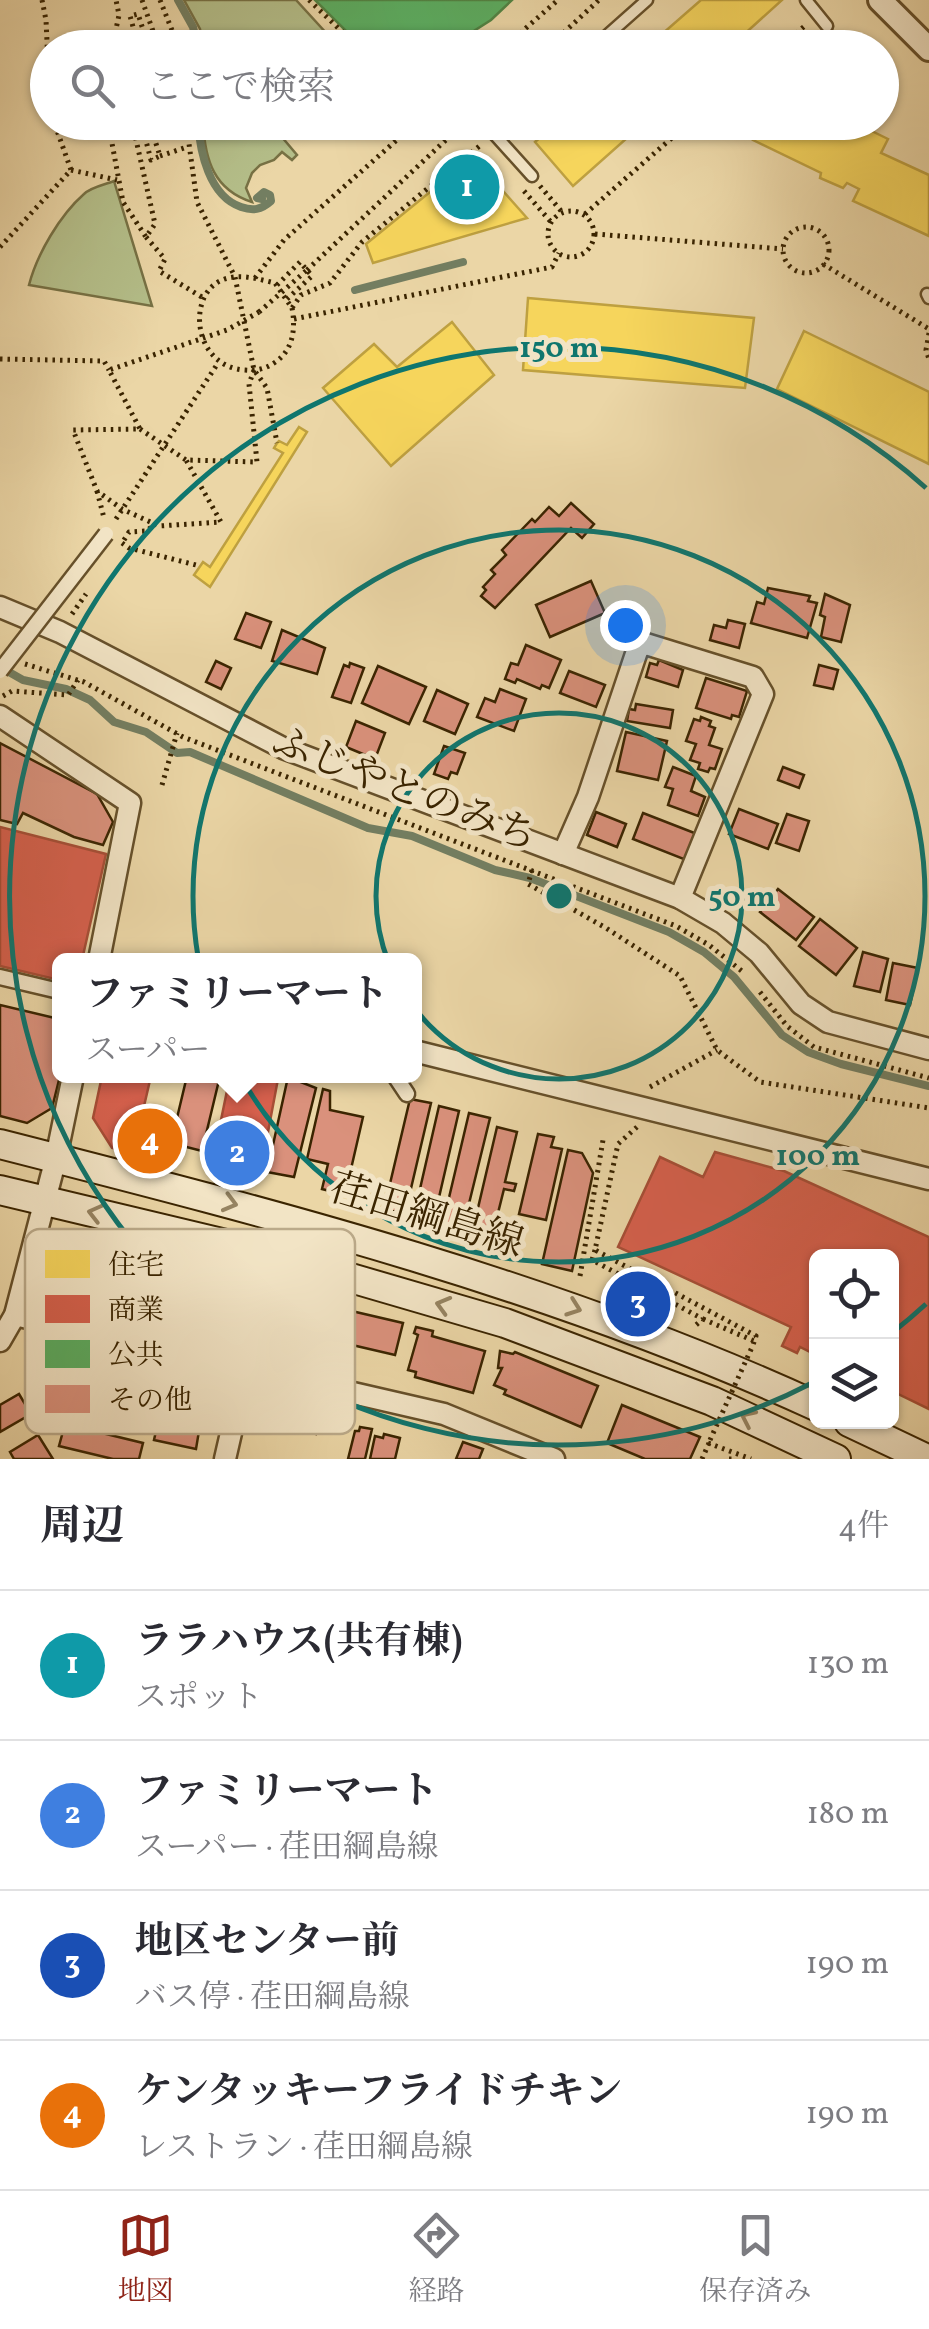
<!DOCTYPE html>
<html lang="ja">
<head>
<meta charset="utf-8">
<style>
	:root { --surface:#fff; --page:#f2f2f3; --text:#2b2b33; --muted:#7c7c81; --line:#e1e1e2; --accent:#8f2418 }
	body { margin:0; font-family:Vollkorn,"Noto Serif JP",serif; background:var(--page); color:var(--text) }
	.controls { position:absolute; right:30px; bottom:30px; display:grid; overflow:hidden; border-radius:15px; box-shadow:0 2px 8px #0004 }
	.controls button { width:90px; height:90px; display:grid; place-items:center; padding:0; border:0; border-bottom:2px solid var(--line); background:var(--surface); color:var(--text); font:50px sans-serif }
	.you { position:absolute; left:625px; top:625px; width:35px; height:35px; margin:-25px; border:8px solid #fff; border-radius:50%; background:#1a73e8; box-shadow:0 0 0 15px #1a73e833 }
	.badge { display:grid; place-items:center; width:65px; height:65px; border-radius:50%; background:var(--accent); color:#fff; font-size:32px; font-weight:700 }
	.pin { position:absolute; translate:-50% -50%; border:5px solid #fff; box-shadow:0 2px 10px #0006 }
	.popup { position:absolute; left:52px; top:953px; width:370px; height:130px; box-sizing:border-box; display:grid; place-content:center; border-radius:15px; background:var(--surface); filter:drop-shadow(0 2px 8px #0005); font-size:32px; white-space:nowrap; color:var(--muted) }
	.popup b { font-size:38px; color:var(--text) }
	.popup::after { content:''; position:absolute; left:50%; top:100%; margin-left:-20px; border:20px solid transparent; border-top-color:var(--surface) }
	.list { margin:0; padding:0; list-style:none }
	h2 { display:flex; justify-content:space-between; align-items:center; height:130px; margin:0; padding:0 40px; font-size:42px }
	h2 small { font-size:32px; font-weight:400; color:var(--muted) }
	.list li { display:grid; grid-template-columns:65px 1fr auto; gap:30px; align-items:center; box-sizing:border-box; height:150px; padding:0 40px; border-top:2px solid var(--line) }
	.list b { display:block; font-size:38px; white-space:nowrap }
	.list p { margin:0; font-size:32px; white-space:nowrap; color:var(--muted) }
	.list em { font-size:32px; font-style:normal; color:var(--muted) }
	.icon { flex:none; width:55px; height:55px; fill:none; stroke:currentColor; stroke-width:2; stroke-linecap:round; stroke-linejoin:round }
	.map { position:relative; flex:none; width:929px; height:1459px; overflow:hidden }
	.search { position:absolute; background:var(--surface); box-shadow:0 2px 8px #0004; left:30px; right:30px; top:30px; height:110px; display:flex; align-items:center; gap:25px; box-sizing:border-box; padding:0 35px; border-radius:55px; color:var(--muted); font-size:38px }
	.sheet { height:730px; background:var(--surface) }
	nav { display:flex; justify-content:space-around; align-items:center; box-sizing:border-box; height:140px; border-top:2px solid var(--line); background:var(--surface); font-size:28px; color:var(--muted) }
	nav a { display:grid; justify-items:center; gap:5px }
	nav .on { color:var(--accent) }
	.map>svg:first-child { display:block }
</style>
</head>
<body>
<div class="map">
<svg width="929" height="1459" viewBox="0 0 929 1459">
	<rect width="100%" height="100%" fill="#ebd6a6"/>
	<filter id="stains"><feTurbulence type="fractalNoise" baseFrequency=".002" numOctaves="4"/><feColorMatrix values="0 0 0 0 .2 0 0 0 0 .09 0 0 0 0 .02 0 0 0 .5 -.17"/></filter>
	<radialGradient id="worn" r=".72"><stop offset=".6" stop-color="#630" stop-opacity="0"/><stop offset="1" stop-color="#630" stop-opacity=".3"/></radialGradient>
	<g fill="#b4be89" stroke="#777144" stroke-width="2.5">
		<polygon points="184,0 296,0 339,47 254,48 247,44 243,47 203,47 200,29"/>
		<path d="M 203,123 L 270,123 L 297,155 L 292,160 L 282,152 L 274,160 L 260,165 L 252,173 L 246,188 L 252,202 C 214,190 205,160 203,123 Z"/>
		<path d="M 114,181 L 152,306 L 29,285 C 37,254 60,215 84,194 C 91,187 104,185 114,181 Z"/>
	</g>
	<g fill="#f6d55c" stroke="#bea040" stroke-width="2.5">
		<polygon points="701,0 782,0 729,48 646,48"/>
		<polygon points="558,122 645,122 573,186 535,142"/>
		<polygon points="763,122 853,122 888,139 881,153 929,175 929,236 853,201 859,189 847,183 843,188 820,178 821,173 753,140"/>
		<polygon points="473,157 527,218 373,263 366,244"/>
		<polygon points="528,298 754,318 745,388 523,370"/>
		<polygon points="452,322 494,375 391,466 323,388 374,344 397,367"/>
		<polygon points="804,331 929,392 929,464 777,389"/>
		<polygon points="299,427 307,432 210,587 194,575 203,562 210,567 283,453 274,448 277,443 279,441 287,445"/>
	</g>
	<g fill="#d6604d" stroke="#a74e36" stroke-width="2.5">
		<polygon points="0,827 106,854 82,960 59,960 59,980 0,966"/>
		<polygon points="102,1076 151,1076 141,1119 168,1125 160,1159 112,1148 93,1118"/>
		<polygon points="230,1076 278,1079 261,1169 213,1159"/>
		<polygon points="715,1152 784,1171 929,1237 929,1409 892,1391 892,1256 816,1256 816,1355 800,1347 797,1353 782,1346 791,1327 618,1247 660,1157 703,1177"/>
		<polygon points="278,1311 317,1318 316,1325 327,1327 320,1359 270,1349"/>
	</g>
	<polygon fill="#5aae61" stroke="#508544" stroke-width="2.5" points="315,0 512,0 491,20 447,48 363,48"/>
	<g fill="none" stroke-linecap="round" stroke-linejoin="round">
		<g stroke="#737e61" stroke-width="8">
			<polyline points="178,0 193,27 198,48"/>
			<path d="M 198,122 C 200,152 209,196 241,207 C 253,211 261,210 271,201 L 270,195 L 264,192 L 257,198 L 262,199"/>
			<polyline points="355,290 463,262"/>
			<polyline points="0,667 23,680 66,689 90,700 114,722 146,732 177,753 190,752 368,828 412,836 495,870 530,878 669,932 704,952 734,977 782,1035 808,1052 841,1064 929,1086"/>
		</g>
	</g>
	<g fill="#da917c" stroke="#3a2400" stroke-width="2.5">
		<polygon points="571,503 594,524 582,538 571,528 495,608 481,596 486,590 483,587 495,574 491,570 506,555 502,550 532,519 535,522 549,507 559,516"/>
		<polygon points="591,581 605,613 550,637 536,605"/>
		<polygon points="768,588 810,596 808,601 817,603 807,638 751,623 757,602 764,604"/>
		<polygon points="825,594 850,605 841,642 821,637 825,617 820,615"/>
		<polygon points="246,613 271,622 261,648 235,639"/>
		<polygon points="728,620 745,624 739,648 710,640 714,625 726,628"/>
		<polygon points="282,630 325,648 317,674 272,661"/>
		<polygon points="526,645 561,660 549,688 542,685 540,689 517,679 515,683 505,679 511,663 518,665"/>
		<polygon points="659,660 683,670 678,687 646,677 650,663 657,665"/>
		<polygon points="216,661 231,668 221,689 206,682"/>
		<polygon points="350,663 364,668 351,703 332,697 344,665 349,667"/>
		<polygon points="819,665 838,670 833,689 814,685"/>
		<polygon points="378,666 426,687 409,724 362,703"/>
		<polygon points="569,671 605,685 596,707 560,693"/>
		<polygon points="706,678 747,691 739,717 732,715 731,719 696,708"/>
		<polygon points="500,689 526,699 514,731 477,717 485,698 495,702"/>
		<polygon points="437,690 468,704 455,734 424,721"/>
		<polygon points="636,704 673,710 670,728 627,721 629,709 635,710"/>
		<polygon points="701,717 711,721 709,726 715,728 709,745 722,749 715,769 710,768 708,772 698,769 700,763 690,760 696,744 686,741 694,719 700,721"/>
		<polygon points="356,721 385,733 375,759 346,747"/>
		<polygon points="626,732 667,741 658,780 617,771"/>
		<polygon points="0,743 97,794 113,822 103,845 74,837 23,813 17,824 0,820"/>
		<polygon points="444,746 465,753 457,774 451,772 448,779 434,774"/>
		<polygon points="673,767 696,776 691,791 705,797 698,816 668,805 673,789 665,787"/>
		<polygon points="783,767 804,775 799,788 778,780"/>
		<polygon points="739,809 778,824 768,849 729,834"/>
		<polygon points="596,812 626,824 617,847 587,835"/>
		<polygon points="643,813 697,834 686,860 633,839"/>
		<polygon points="787,814 809,821 799,851 776,843"/>
		<polygon points="778,889 814,917 796,940 760,912"/>
		<polygon points="820,919 857,948 836,975 799,946"/>
		<polygon points="863,952 888,959 880,992 854,986"/>
		<polygon points="893,963 918,968 910,1005 886,1000"/>
		<polygon points="0,1005 59,1019 60,1076 52,1108 27,1123 0,1116"/>
		<polygon points="187,1076 220,1076 202,1151 171,1143"/>
		<polygon points="288,1077 316,1088 294,1177 267,1172"/>
		<polygon points="323,1089 330,1091 330,1110 363,1117 345,1195 322,1189 328,1164 307,1159"/>
		<polygon points="410,1099 431,1103 405,1214 384,1209"/>
		<polygon points="439,1106 459,1111 434,1219 414,1215"/>
		<polygon points="469,1113 490,1118 463,1228 443,1223"/>
		<polygon points="497,1127 517,1132 505,1182 516,1184 514,1191 504,1189 494,1229 474,1225"/>
		<polygon points="538,1134 554,1137 551,1147 562,1149 546,1220 519,1214"/>
		<polygon points="568,1150 582,1153 593,1173 572,1271 542,1264"/>
		<polygon points="167,1262 238,1278 231,1307 238,1308 235,1320 226,1318 222,1333 154,1317 158,1300 152,1298 157,1276 164,1277"/>
		<polygon points="343,1309 403,1323 395,1355 335,1341"/>
		<polygon points="416,1327 433,1331 432,1336 485,1351 473,1393 415,1377 416,1372 408,1370 418,1335 414,1333"/>
		<polygon points="500,1351 513,1354 515,1352 598,1386 581,1427 504,1394 506,1390 494,1385 502,1368 498,1368"/>
		<polygon points="172,1371 213,1381 207,1407 166,1398"/>
		<polygon points="120,1385 150,1393 143,1421 113,1414"/>
		<polygon points="267,1390 314,1401 313,1405 323,1407 316,1434 274,1424 277,1409 263,1406"/>
		<polygon points="19,1394 31,1414 0,1432 0,1405"/>
		<polygon points="622,1405 700,1437 690,1459 645,1459 607,1443"/>
		<polygon points="158,1422 199,1431 196,1449 154,1440"/>
		<polygon points="65,1424 143,1443 139,1459 113,1459 59,1446"/>
		<polygon points="360,1427 372,1429 365,1459 348,1459 355,1431 359,1431"/>
		<polygon points="384,1434 400,1438 395,1459 370,1459 375,1436 383,1438"/>
		<polygon points="38,1435 53,1459 14,1459 10,1452"/>
		<polygon points="463,1442 483,1449 479,1459 456,1459"/>
	</g>
	<g fill="none" stroke-linecap="round" stroke-linejoin="round">
		<g stroke="#66502a" stroke-width="15">
			<g id="service">
				<polyline points="806,0 827,26"/>
				<polyline points="593,48 647,0"/>
				<polyline points="510,122 495,135 532,176"/>
				<polyline points="927,294 929,298"/>
			</g>
		</g>
		<g stroke="#66502a" stroke-width="19">
			<g id="pedestrian">
				<polyline points="0,977 59,991"/>
				<polyline points="395,1076 407,1094"/>
			</g>
		</g>
		<g stroke="#66502a" stroke-width="25">
			<g id="minor">
				<polyline points="0,607 60,632 283,748 680,898 723,923 759,953 801,1004 828,1022 929,1049"/>
				<polyline points="0,716 130,803 99,960"/>
				<polyline points="563,854 588,797 638,648 646,644 753,677 763,694 680,898"/>
				<polyline points="414,1051 929,1179"/>
				<polyline points="15,1315 444,1414 554,1459"/>
				<polyline points="0,1341 15,1315 56,1158 73,1076"/>
				<polyline points="225,1459 272,1255"/>
			</g>
		</g>
		<g stroke="#66502a" stroke-width="28">
			<polyline id="tertiary" points="880,0 929,49"/>
		</g>
		<g stroke="#3a2400" stroke-width="32">
			<g id="secondary">
				<path d="M 0,1144 C 278,1215 555,1286 816,1406"/>
				<polyline points="0,1190 272,1255 505,1323 712,1401 836,1459"/>
				<polyline points="849,1422 927,1459"/>
			</g>
		</g>
		<g stroke="#3a2400" stroke-width="5" stroke-dasharray="2.5 5" stroke-linecap="butt">
			<polyline points="42,0 46,20 48,63"/>
			<polyline points="142,0 159,48"/>
			<polyline points="160,0 179,48"/>
			<polyline points="309,0 359,48"/>
			<polyline points="158,45 177,39"/>
			<polyline points="112,48 119,15 116,0"/>
			<polyline points="139,48 130,16 138,14 149,48"/>
			<polyline points="503,48 558,0"/>
			<polyline points="547,48 599,0"/>
			<polyline points="779,48 807,24"/>
			<polyline points="108,122 123,202 146,237 155,224 132,122"/>
			<polyline points="141,122 151,160 160,156 149,122"/>
			<polyline points="157,122 160,132 166,131 163,122"/>
			<polyline points="186,122 197,202 235,277 254,370 267,388 277,443"/>
			<polyline points="866,122 868,122"/>
			<polyline points="160,156 187,147"/>
			<polyline points="71,170 117,180"/>
			<polyline points="540,186 562,212"/>
			<polyline points="524,191 551,222"/>
			<circle cx="571" cy="234" r="23"/>
			<polyline points="585,214 690,122"/>
			<circle cx="806" cy="250" r="23"/>
			<polyline points="595,234 783,249"/>
			<polyline points="146,237 165,259 159,271 205,299"/>
			<polyline points="0,247 71,170 54,122"/>
			<polyline points="823,264 929,329"/>
			<polyline points="307,270 465,122"/>
			<polyline points="255,278 284,240 417,122"/>
			<polyline points="277,285 300,262 312,276 287,299"/>
			<path d="M 292,308 C 296,329 293,351 274,363 C 265,369 256,371 245,370 C 193,367 186,295 222,280 C 239,273 258,279 275,283 L 292,308 L 301,295 L 330,283 L 362,242 L 482,144"/>
			<polyline points="294,319 552,267 559,253"/>
			<polyline points="929,333 926,350 929,359"/>
			<polyline points="0,359 104,361 109,370"/>
			<polyline points="254,370 249,384 257,462 186,460 221,522 159,526 122,509 97,491 73,430 140,429 109,370 227,330 259,312"/>
			<polyline points="140,429 186,460"/>
			<polyline points="97,491 104,518"/>
			<polyline points="116,519 218,363"/>
			<polyline points="124,540 129,532 146,531 154,525"/>
			<polyline points="122,543 129,548 200,566"/>
			<polyline points="72,614 86,594"/>
			<polyline points="25,664 84,682 183,737 676,926 709,945 743,972"/>
			<polyline points="3,696 12,691 68,695 78,680"/>
			<polyline points="162,785 177,733"/>
			<polyline points="532,870 528,884 606,928 680,976 717,1050 760,1082 929,1108"/>
			<polyline points="760,992 787,1026 814,1047 929,1078"/>
			<polyline points="650,1087 717,1050"/>
			<polyline points="637,1127 618,1144 595,1250 756,1336 753,1345"/>
			<polyline points="595,1250 592,1260 703,1319 696,1325"/>
			<polyline points="580,1276 603,1140"/>
			<polyline points="703,1319 754,1341"/>
			<polyline points="708,1443 751,1459"/>
			<polyline points="702,1459 709,1443"/>
			<polyline points="729,1459 732,1459"/>
		</g>
		<use href="#service" stroke="#f2e4c5" stroke-width="10"/>
		<use href="#pedestrian" stroke="#f2e4c5" stroke-width="14"/>
		<use href="#minor" stroke="#f2e4c5" stroke-width="20"/>
		<use href="#tertiary" stroke="#f2e4c5" stroke-width="22"/>
		<use href="#secondary" stroke="#f2e4c5" stroke-width="28"/>
		<g stroke="#66502a" stroke-width="19" stroke-linecap="butt">
			<polyline id="pedestrian-bridge" points="0,671 106,534"/>
		</g>
		<g stroke="#3a2400" stroke-width="5" stroke-dasharray="2.5 5" stroke-linecap="butt">
			<polyline points="259,312 307,270"/>
			<polyline points="710,1440 753,1345"/>
		</g>
		<use href="#pedestrian-bridge" stroke="#f2e4c5" stroke-width="14"/>
	</g>
	<defs><path id="oneway-chevron" d="M-2-3.5L2.5 0L-2 3.5" fill="none" stroke-width="1.6" stroke-linecap="round" stroke-linejoin="round" transform="scale(2.5)"/></defs>
	<g stroke="#968462">
		<use href="#oneway-chevron" transform="translate(230 1203) rotate(15)"/>
		<use href="#oneway-chevron" transform="translate(95 1213) rotate(-166)"/>
		<use href="#oneway-chevron" transform="translate(443 1305) rotate(-164)"/>
		<use href="#oneway-chevron" transform="translate(574 1308) rotate(20)"/>
		<use href="#oneway-chevron" transform="translate(748 1418) rotate(-155)"/>
	</g>
	<g fill="none" stroke="#0f766e" stroke-width="5">
		<circle cx="559" cy="896" r="183"/>
		<circle cx="559" cy="896" r="366"/>
		<path d="M926 1304A549 549 0 0 1 893 1332M812 1383A549 549 0 1 1 926 488"/>
	</g>
	<g text-anchor="middle" dominant-baseline="central" stroke-width="10" stroke-linejoin="round" paint-order="stroke">
		<g font-size="40" fill="#3a2400" stroke="#f2e4c5">
			<text transform="translate(404 791) rotate(21)">ふじやとのみち</text>
			<text transform="translate(426 1218) rotate(17)">荏田綱島線</text>
		</g>
	</g>
	<rect x="25" y="1229" width="330" height="205" rx="15" fill="#f2e4c5" stroke="#bbaa8a" stroke-width="2.5"/>
	<rect x="45" y="1250" width="45" height="28" fill="#f6d55c"/>
	<rect x="45" y="1295" width="45" height="28" fill="#d6604d"/>
	<rect x="45" y="1340" width="45" height="28" fill="#5aae61"/>
	<rect x="45" y="1385" width="45" height="28" fill="#da917c"/>
	<g font-size="28" fill="#3a2400">
		<text x="108" y="1274">住宅</text>
		<text x="108" y="1319">商業</text>
		<text x="108" y="1364">公共</text>
		<text x="108" y="1409">その他</text>
	</g>
	<circle cx="559" cy="896" r="15" fill="#0f766e" stroke="#f2e4c5" stroke-width="5"/>
	<g font-size="30" text-anchor="middle" font-weight="bold" fill="#0f766e" stroke="#f2e4c5" stroke-width="10" stroke-linejoin="round" paint-order="stroke">
		<text x="559" y="357">150 m</text>
		<text x="742" y="906">50 m</text>
		<text x="818" y="1165">100 m</text>
	</g>
	<rect width="100%" height="100%" filter="url(#stains)"/>
	<rect width="100%" height="100%" fill="url(#worn)"/>
</svg>
<div class="controls">
<button><svg class="icon" aria-label="locate" viewBox="0 0 24 24"><circle cx="12" cy="12" r="6"/><path d="M12 2v4M12 18v4M2 12h4M18 12h4"/></svg></button>
<button><svg class="icon" aria-label="layers" viewBox="0 0 24 24"><path d="M12 4l9 5-9 5-9-5zM3 14l9 5 9-5"/></svg></button>
</div>
<div class="you"></div>
<div class="pin badge" style="left:467px;top:187px;background:#0f9aa8">1</div>
<div class="pin badge" style="left:237px;top:1153px;background:#3f7fe0">2</div>
<div class="popup"><b>ファミリーマート</b>スーパー</div>
<div class="pin badge" style="left:638px;top:1304px;background:#1a4fb4">3</div>
<div class="pin badge" style="left:150px;top:1141px;background:#e8710a">4</div>
<div class="search"><svg class="icon" aria-label="search" viewBox="0 0 24 24"><circle cx="10" cy="10" r="6"/><path d="M15 15l6 6"/></svg>ここで検索</div>
</div>
<section class="sheet">
<h2>周辺<small>4件</small></h2>
<ul class="list">
<li><span class="badge" style="background:#0f9aa8">1</span><div><b>ララハウス(共有棟)</b><p>スポット</p></div><em>130 m</em></li>
<li><span class="badge" style="background:#3f7fe0">2</span><div><b>ファミリーマート</b><p>スーパー · 荏田綱島線</p></div><em>180 m</em></li>
<li><span class="badge" style="background:#1a4fb4">3</span><div><b>地区センター前</b><p>バス停 · 荏田綱島線</p></div><em>190 m</em></li>
<li><span class="badge" style="background:#e8710a">4</span><div><b>ケンタッキーフライドチキン</b><p>レストラン · 荏田綱島線</p></div><em>190 m</em></li>
</ul>
</section>
<nav>
<a class="on"><svg class="icon" aria-label="map" viewBox="0 0 24 24"><path d="M3 6l6-2 6 2 6-2v14l-6 2-6-2-6 2zM9 4v14M15 6v14"/></svg>地図</a>
<a><svg class="icon" aria-label="directions" viewBox="0 0 24 24"><path d="M12 3l9 9-9 9-9-9zM9 14v-3h6M13 9l2 2-2 2"/></svg>経路</a>
<a><svg class="icon" aria-label="saved" viewBox="0 0 24 24"><path d="M7 4h10v16l-5-4-5 4z"/></svg>保存済み</a>
</nav>
</body>
</html>
